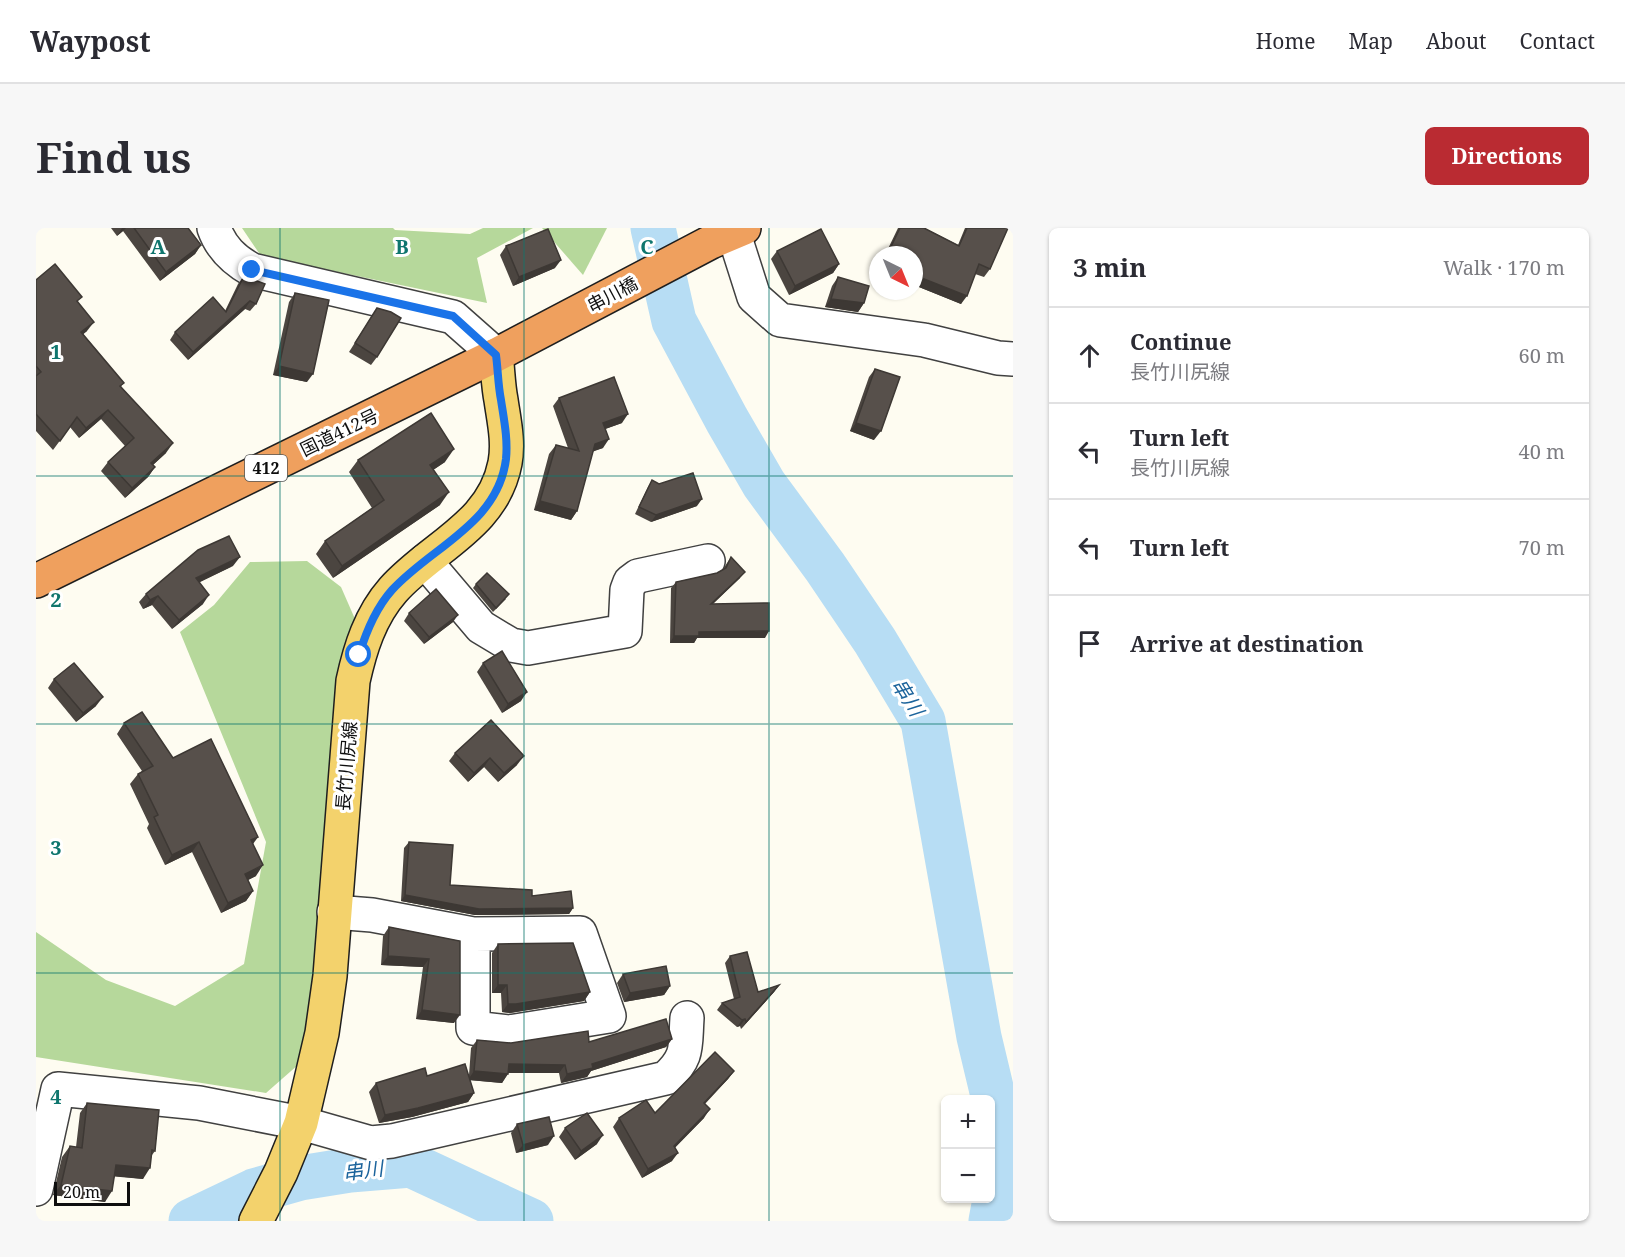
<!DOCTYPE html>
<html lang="en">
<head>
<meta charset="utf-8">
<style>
	:root { --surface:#fff; --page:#f7f7f7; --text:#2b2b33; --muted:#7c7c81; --line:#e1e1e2; --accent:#ba2b32 }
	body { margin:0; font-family:"Noto Serif","Noto Sans JP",serif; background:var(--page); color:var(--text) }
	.controls { position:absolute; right:18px; bottom:18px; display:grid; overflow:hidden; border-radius:9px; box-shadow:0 2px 4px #0004 }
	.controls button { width:54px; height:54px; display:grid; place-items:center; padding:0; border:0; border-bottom:2px solid var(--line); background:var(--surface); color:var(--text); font:30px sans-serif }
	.compass { position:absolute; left:833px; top:18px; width:54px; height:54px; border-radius:50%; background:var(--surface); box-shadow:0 2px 4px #0004; rotate:137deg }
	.scale { position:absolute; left:18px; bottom:15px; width:76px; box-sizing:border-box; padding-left:6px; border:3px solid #0e0e0e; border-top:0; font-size:16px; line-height:21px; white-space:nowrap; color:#0e0e0e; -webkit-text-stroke:4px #fff; paint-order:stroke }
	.stop { position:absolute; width:18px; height:18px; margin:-14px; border:4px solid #1a73e8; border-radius:50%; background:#fff }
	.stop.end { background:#1a73e8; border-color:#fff; box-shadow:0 2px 6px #0008 }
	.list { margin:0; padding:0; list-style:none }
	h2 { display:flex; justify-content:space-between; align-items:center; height:78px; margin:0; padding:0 24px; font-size:26px }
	h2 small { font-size:20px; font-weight:400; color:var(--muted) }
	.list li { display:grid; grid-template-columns:39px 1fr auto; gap:18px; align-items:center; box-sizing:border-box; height:96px; padding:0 24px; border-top:2px solid var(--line) }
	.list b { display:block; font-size:22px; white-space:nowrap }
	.list p { margin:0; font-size:20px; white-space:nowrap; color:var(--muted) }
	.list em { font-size:20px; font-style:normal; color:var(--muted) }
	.icon { flex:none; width:33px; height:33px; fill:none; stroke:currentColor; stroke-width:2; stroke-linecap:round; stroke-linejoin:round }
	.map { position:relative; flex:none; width:977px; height:993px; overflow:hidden; border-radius:9px }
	header { display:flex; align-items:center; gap:36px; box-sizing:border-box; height:84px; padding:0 30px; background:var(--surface); border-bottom:2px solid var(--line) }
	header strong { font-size:28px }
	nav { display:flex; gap:33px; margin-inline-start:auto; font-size:21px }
	.intro { display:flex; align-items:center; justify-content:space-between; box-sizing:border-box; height:144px; padding:0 36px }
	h1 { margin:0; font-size:42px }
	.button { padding:15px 27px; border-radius:9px; background:var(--accent); color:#fff; font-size:21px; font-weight:700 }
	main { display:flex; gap:36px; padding:0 36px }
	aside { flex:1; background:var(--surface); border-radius:9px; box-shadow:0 2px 4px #0004 }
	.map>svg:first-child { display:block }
</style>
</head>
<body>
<header>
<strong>Waypost</strong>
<nav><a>Home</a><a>Map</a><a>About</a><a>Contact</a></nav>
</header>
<div class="intro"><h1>Find us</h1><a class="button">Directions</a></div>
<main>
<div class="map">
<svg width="977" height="993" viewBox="0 0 977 993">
	<rect width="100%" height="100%" fill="#fefcf1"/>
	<g fill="#b6d89b">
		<polygon points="206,0 357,0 359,2 434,6 447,0 497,0 441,30 451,75 225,28"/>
		<polygon points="506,0 571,0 547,47"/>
		<polygon points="271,333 305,359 326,407 271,829 230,865 0,829 0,704 70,752 139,778 208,736 230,614 144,404 178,377 214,334"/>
	</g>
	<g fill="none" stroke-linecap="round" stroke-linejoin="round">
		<g stroke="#b7ddf4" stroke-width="45">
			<polyline points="617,0 638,93 691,192 728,256 789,339 839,413 887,493 943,809 969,918 955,993"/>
			<polyline points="155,993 218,963 264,950 314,942 375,937 495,993"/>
		</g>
		<g stroke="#414141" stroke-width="36">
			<g id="minor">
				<path d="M 178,0 C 185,20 198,32 216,42 L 417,89 L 460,127"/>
				<polyline points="696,0 718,69 744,92 888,112 962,130 977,131"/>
				<polyline points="389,333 445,399 475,417 492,420 589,403 591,362 594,354 602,348 672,333"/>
				<polyline points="298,684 336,687 437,706 544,705 573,788 474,804 437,800 437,706"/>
				<path d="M 0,961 L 22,861 L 163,875 L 265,895 L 335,915 L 356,913 L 630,850 C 653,829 649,819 651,790"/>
			</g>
		</g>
		<g stroke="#1f1f1f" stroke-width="36">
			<path id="major" d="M 220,993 L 245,944 L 265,895 L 286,805 L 294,748 L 317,453 C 324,421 334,388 357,362 C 395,319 457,298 469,235 C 473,214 468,193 465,172 C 462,157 462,142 460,127"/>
		</g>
		<g stroke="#1f1f1f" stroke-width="36">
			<polyline id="highway" points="0,353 460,127 675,14 708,0"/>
		</g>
		<use href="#minor" stroke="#fff" stroke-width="33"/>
		<use href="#major" stroke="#f3d26c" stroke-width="33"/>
		<use href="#highway" stroke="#efa05e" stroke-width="33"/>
	</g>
	<g fill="#4b4540">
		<polygon points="75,0 152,0 165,17 159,26 124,53 87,3 81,8"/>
		<polygon points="862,0 888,0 922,17 929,0 972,0 954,41 948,49 939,46 925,76 878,57 878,27 849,27"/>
		<polygon points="470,18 519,40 477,58 464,27"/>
		<polygon points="741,23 803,36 797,45 753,67 735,31"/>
		<polygon points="208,48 220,76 214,83 209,81 152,132 134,112 139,104 189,83 202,56"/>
		<polygon points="802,49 828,75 822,84 789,79 796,58"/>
		<polygon points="0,52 42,75 51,103 47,106 88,155 85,158 130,225 117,237 119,239 112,249 89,270 65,243 72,234 89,218 65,191 43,210 34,199 17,222 0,203"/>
		<polygon points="259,65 271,154 237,147 253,74"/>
		<polygon points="341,80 341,129 335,137 313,124"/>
		<polygon points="839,141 838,212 814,203 833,149"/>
		<polygon points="523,170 586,195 569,201 567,220 557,223 541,283 535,292 498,282 513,226 520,217 532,220 517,178"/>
		<polygon points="322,232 409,234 397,242 404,277 297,350 280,326 289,313 336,280 313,244"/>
		<polygon points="616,252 661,278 615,294 599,286 612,259"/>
		<polygon points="695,329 704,350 677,376 729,410 661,410 658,415 634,415 635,360 640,354 681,345 687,341"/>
		<polygon points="197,338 163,354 167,376 136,401 116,377 107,381 103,374 110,366"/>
		<polygon points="440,356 470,371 457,384 437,360"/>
		<polygon points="373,385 417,394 388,416 368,393"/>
		<polygon points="447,435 485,473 466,485 441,444"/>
		<polygon points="18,451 60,478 40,494 12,460"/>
		<polygon points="455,492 481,537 462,554 448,539 432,554 413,533 419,525"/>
		<polygon points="88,495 137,530 217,616 220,648 212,652 217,663 210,673 185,685 156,624 129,637 111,600 113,596 94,556 102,546 106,543 81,506"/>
		<polygon points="373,614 414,657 496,668 537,680 533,686 439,687 365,673 368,620"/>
		<polygon points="353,699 424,713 418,795 380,791 387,739 345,737 347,708"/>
		<polygon points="462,716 554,764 548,773 474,785 466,784 465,765 456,765 456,725"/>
		<polygon points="694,728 722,764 743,757 738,764 705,801 704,798 701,799 681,782 686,775 698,771 689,735"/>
		<polygon points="587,746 634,758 628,767 588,774 581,755"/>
		<polygon points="636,811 630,819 555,843 551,849 525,855 523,845 472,845 466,855 434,852 438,865 432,874 376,889 343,895 333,864 340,855 391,848 433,847 435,820 441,812 475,815 553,814"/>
		<polygon points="698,843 692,851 669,876 668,890 639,919 636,933 606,950 577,899 583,890 619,885"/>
		<polygon points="51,875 119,923 116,927 107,951 79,948 69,974 17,967 26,929 34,918 40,919 44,885"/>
		<polygon points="481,896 512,917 480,925 475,905"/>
		<polygon points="529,900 561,916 539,932 523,909"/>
	</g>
	<g fill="#3d3834">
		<polygon points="86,0 90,0 87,3 81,8"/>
		<polygon points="165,17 159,26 124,53 130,44"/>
		<polygon points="525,32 519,40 477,58 483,49"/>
		<polygon points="803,36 797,45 753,67 759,58"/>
		<polygon points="878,47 931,68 925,76 878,57"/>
		<polygon points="795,71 828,75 822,84 789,79"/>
		<polygon points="214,73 209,81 152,132 157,124"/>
		<polygon points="58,94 51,103 38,114 45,104"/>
		<polygon points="243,138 277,146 271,154 237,147"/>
		<polygon points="72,182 65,191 43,210 50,200"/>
		<polygon points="592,186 586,195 561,204 567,195"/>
		<polygon points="820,195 845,203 838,212 814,203"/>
		<polygon points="573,211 567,220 553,225 559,216"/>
		<polygon points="137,215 130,225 108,245 115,235"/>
		<polygon points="418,221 409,234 385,250 394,237"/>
		<polygon points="119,239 112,249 89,270 96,260"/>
		<polygon points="413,264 404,277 297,350 306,338"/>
		<polygon points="666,271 661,278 615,294 620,287"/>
		<polygon points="504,273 541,283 535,292 498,282"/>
		<polygon points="204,329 197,338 154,359 160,350"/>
		<polygon points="709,344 704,350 670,382 675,376"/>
		<polygon points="173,367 167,376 136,401 143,392"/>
		<polygon points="122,368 116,377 107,381 114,372"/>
		<polygon points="422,387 417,394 388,416 393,409"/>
		<polygon points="733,403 729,410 661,410 658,415 634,415 638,408 663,404"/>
		<polygon points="491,464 485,473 466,485 472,476"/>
		<polygon points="67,469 60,478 40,494 47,485"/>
		<polygon points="488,528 481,537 462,554 468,545"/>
		<polygon points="454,530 448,539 432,554 438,545"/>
		<polygon points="222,609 215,619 215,612"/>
		<polygon points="163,614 156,624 129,637 136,627"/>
		<polygon points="227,637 220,648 202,657 209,646"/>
		<polygon points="217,663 210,673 185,685 192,675"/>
		<polygon points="369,667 537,680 533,686 439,687 365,673"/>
		<polygon points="352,728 393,731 387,739 345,737"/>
		<polygon points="462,757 471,757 465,765 456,765"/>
		<polygon points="743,757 738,764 705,801 710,794"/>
		<polygon points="634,758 628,767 588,774 594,765"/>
		<polygon points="554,764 548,773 474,785 466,784 472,776"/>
		<polygon points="386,782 424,787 418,795 380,791"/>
		<polygon points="709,791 704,798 701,799 706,792"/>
		<polygon points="636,811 630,819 555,843 551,849 525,855 531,846 556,836"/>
		<polygon points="473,836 529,837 523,845 467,845"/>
		<polygon points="438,843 472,846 466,855 432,852"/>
		<polygon points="698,843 692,851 661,883 668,875"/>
		<polygon points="438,865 432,874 376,889 343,895 349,887"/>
		<polygon points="674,881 668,890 632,927 638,918"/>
		<polygon points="567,907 561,916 539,932 545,923"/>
		<polygon points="518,908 512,917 480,925 487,917"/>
		<polygon points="642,925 636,933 606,950 612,941"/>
		<polygon points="80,937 114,940 107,951 73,948"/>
		<polygon points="25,957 76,963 69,974 17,967"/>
	</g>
	<g fill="#57504b" stroke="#3d3834" stroke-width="1.5">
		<polygon points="98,0 152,0 165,17 130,44"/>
		<polygon points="864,0 888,0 923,18 931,0 972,0 954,41 943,36 931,68 878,47 878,27 851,27"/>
		<polygon points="512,1 525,32 483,49 470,18"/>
		<polygon points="785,1 803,36 759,58 741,23"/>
		<polygon points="19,36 46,69 41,73 58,94 45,104 88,155 84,158 137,215 115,235 119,239 96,260 72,234 98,210 72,182 50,200 41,189 24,213 0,186 0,148 5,144 0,138 0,52"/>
		<polygon points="208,48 229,56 220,76 214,73 157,124 139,104 177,69 190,84"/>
		<polygon points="802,49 833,58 828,75 795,71"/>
		<polygon points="259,65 293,72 277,146 243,138"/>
		<polygon points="341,80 355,84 365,90 341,129 319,115"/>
		<polygon points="839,141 864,149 845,203 820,195"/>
		<polygon points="578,149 592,186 567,195 573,211 559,216 541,283 504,273 520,217 543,223 523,170"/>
		<polygon points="395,185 418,221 394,237 413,264 306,338 289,313 348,272 322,232"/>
		<polygon points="657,245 666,271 620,287 603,279 616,252 623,256"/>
		<polygon points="193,308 204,329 160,350 173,367 143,392 122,368 114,372 110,366 162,322"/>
		<polygon points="695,329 709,344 675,376 733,375 733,403 663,404 663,408 638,408 640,354 681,345 690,340"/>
		<polygon points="451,345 473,366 460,380 440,356"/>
		<polygon points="400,361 422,387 393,409 373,385"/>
		<polygon points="466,423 491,464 472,476 447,435"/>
		<polygon points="38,435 67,469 47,485 18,451"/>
		<polygon points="106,484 137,530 175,511 222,609 215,612 227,637 209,646 217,663 192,675 163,614 136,627 118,589 122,587 102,546 117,538 88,495"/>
		<polygon points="455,492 488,528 468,545 454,530 438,545 419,525"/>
		<polygon points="373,614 417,617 414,657 496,662 496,668 535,663 537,680 443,681 369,667"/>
		<polygon points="353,699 424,713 424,787 386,782 393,731 352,728"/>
		<polygon points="537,715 554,764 480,776 472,776 471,757 462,757 462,716"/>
		<polygon points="711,724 722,764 743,757 710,794 709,791 706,792 686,775 704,769 694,728"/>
		<polygon points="630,738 634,758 594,765 587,746"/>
		<polygon points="630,791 636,811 556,836 557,840 531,846 529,837 473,836 472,846 438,843 441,812 475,815 552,803 553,814"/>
		<polygon points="679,824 698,843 668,875 674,881 638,918 642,925 612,941 583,890 610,872 619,885"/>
		<polygon points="429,836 438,865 382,880 349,887 340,855 389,840 391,848"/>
		<polygon points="51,875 123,882 119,923 116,922 114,940 80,937 76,963 25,957 34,918 46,920"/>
		<polygon points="551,885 567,907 545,923 529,900"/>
		<polygon points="513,889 518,908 487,917 481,896"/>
	</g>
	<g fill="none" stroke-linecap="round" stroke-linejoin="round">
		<path stroke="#1a73e8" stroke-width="8" d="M 216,42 L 417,88 L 460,127 C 462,142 462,157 465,172 C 468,192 472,211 470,231 C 462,296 395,319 356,362 C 340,380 330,404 323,427"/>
	</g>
	<path fill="none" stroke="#0f766e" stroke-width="1.5" stroke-opacity="0.55" d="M 244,0 L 244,993M 488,0 L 488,993M 733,0 L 733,993M 0,248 L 977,248M 0,496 L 977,496M 0,745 L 977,745"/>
	<g text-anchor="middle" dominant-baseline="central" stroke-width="6" stroke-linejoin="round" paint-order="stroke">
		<rect fill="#fff" stroke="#565656" stroke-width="1.5" x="209" y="227" width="42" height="26" rx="4.5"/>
		<g font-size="16" font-weight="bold" fill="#0e0e0e">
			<text x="230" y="240">412</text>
		</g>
		<g font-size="18" fill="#0e0e0e" stroke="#fff">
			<text transform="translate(576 66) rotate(-28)">串川橋</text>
			<text transform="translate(303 204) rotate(-26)">国道412号</text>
			<text transform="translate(310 538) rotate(-85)">長竹川尻線</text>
		</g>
		<g font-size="20" font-style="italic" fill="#1c649c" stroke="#fff">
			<text transform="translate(872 469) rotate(58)">串川</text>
			<text transform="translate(327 942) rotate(-7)">串川</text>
		</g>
	</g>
	<g font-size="20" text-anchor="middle" font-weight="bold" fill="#0f766e" stroke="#fff" stroke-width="6" stroke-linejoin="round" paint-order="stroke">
		<text x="122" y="26">A</text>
		<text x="366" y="26">B</text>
		<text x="611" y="26">C</text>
		<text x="20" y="131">1</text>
		<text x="20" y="379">2</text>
		<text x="20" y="627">3</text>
		<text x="20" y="876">4</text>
	</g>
</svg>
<div class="controls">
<button>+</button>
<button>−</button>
</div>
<svg class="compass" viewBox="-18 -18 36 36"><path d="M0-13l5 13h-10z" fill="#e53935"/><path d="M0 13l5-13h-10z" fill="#7c7c81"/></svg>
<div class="scale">20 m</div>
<div class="stop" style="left:323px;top:427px"></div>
<div class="stop end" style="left:216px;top:42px"></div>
</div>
<aside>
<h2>3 min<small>Walk · 170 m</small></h2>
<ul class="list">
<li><svg class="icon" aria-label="ahead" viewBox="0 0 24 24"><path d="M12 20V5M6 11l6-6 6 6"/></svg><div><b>Continue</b><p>長竹川尻線</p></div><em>60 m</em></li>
<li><svg class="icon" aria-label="left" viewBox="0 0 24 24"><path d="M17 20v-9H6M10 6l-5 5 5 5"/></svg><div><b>Turn left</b><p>長竹川尻線</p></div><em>40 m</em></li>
<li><svg class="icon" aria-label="left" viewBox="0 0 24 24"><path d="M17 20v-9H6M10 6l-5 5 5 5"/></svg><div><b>Turn left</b></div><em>70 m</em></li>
<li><svg class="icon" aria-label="arrive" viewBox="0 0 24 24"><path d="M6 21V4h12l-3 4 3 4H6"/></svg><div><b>Arrive at destination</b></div></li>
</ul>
</aside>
</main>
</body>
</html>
